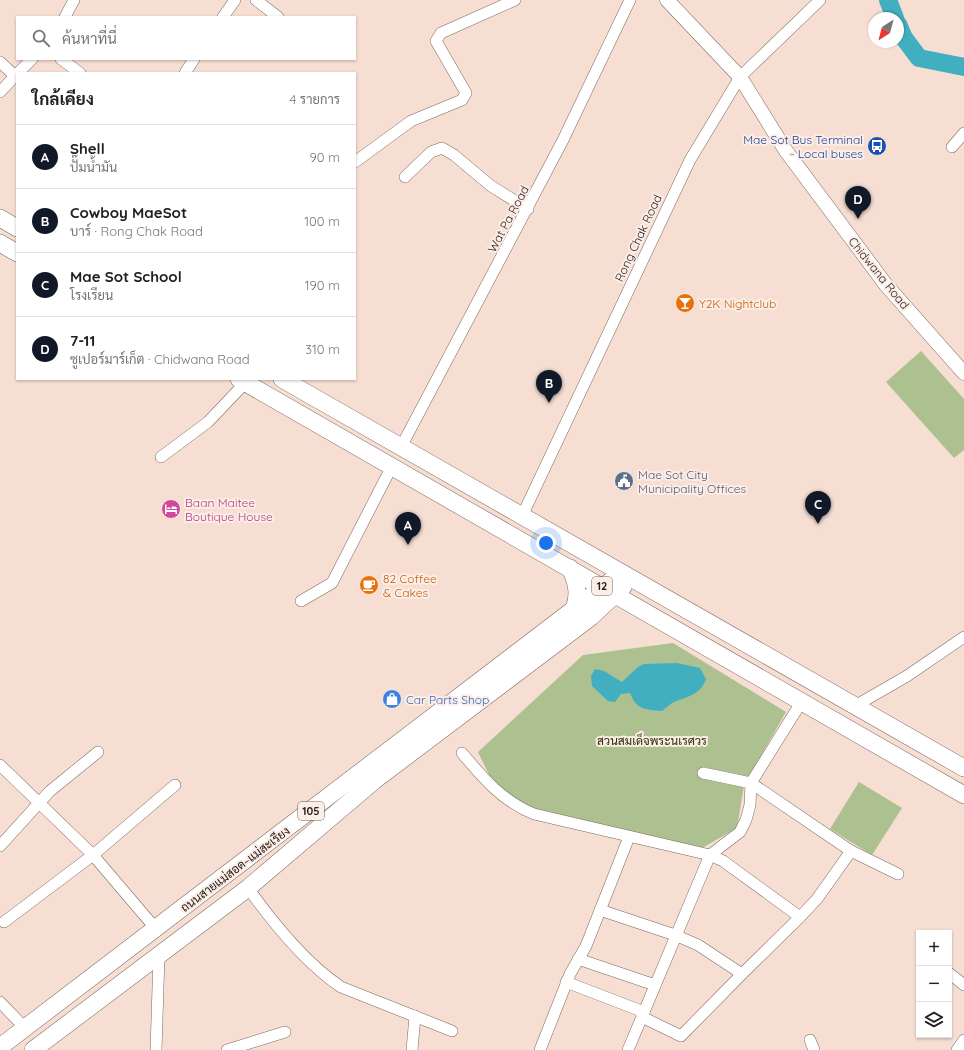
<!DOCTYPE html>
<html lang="th">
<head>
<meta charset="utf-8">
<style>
	:root { --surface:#fff; --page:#f6f6f6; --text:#202124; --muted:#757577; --line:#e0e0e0; --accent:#111827 }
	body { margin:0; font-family:Quicksand,Sarabun,sans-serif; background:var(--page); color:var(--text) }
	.controls { position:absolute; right:12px; bottom:12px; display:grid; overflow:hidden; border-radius:0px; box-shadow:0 1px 3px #0004 }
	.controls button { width:36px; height:36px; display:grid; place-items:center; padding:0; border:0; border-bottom:1px solid var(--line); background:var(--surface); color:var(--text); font:20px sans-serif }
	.compass { position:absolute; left:868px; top:12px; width:36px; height:36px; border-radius:50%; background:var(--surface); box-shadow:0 1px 3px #0004; rotate:216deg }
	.you { position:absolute; left:546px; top:543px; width:14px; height:14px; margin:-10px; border:3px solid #fff; border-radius:50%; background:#1a73e8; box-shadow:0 0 0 6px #1a73e833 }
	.badge { display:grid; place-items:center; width:26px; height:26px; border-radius:50%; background:var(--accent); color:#fff; font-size:13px; font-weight:700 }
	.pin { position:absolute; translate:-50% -33px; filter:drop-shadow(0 1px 2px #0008) }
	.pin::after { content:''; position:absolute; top:21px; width:14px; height:12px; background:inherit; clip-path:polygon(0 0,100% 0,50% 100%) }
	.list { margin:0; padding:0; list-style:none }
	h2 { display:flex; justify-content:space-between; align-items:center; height:52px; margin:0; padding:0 16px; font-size:17px }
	h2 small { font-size:13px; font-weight:400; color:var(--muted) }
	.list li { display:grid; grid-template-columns:26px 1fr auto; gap:12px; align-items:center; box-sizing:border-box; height:64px; padding:0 16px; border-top:1px solid var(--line) }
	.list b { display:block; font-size:15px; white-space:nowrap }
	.list p { margin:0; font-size:13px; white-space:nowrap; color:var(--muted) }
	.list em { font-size:13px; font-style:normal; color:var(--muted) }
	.icon { flex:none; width:22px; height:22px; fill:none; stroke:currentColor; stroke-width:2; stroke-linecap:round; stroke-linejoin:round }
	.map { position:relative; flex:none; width:964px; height:1050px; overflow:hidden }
	.search { position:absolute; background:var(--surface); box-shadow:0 1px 3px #0004; left:16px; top:16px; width:340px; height:44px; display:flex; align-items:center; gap:10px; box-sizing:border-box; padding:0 14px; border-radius:0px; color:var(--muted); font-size:15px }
	.panel { position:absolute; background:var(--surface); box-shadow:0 1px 3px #0004; left:16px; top:72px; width:340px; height:308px; border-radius:0px }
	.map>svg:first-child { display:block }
</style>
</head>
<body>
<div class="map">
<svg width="964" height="1050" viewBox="0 0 964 1050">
	<rect width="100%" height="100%" fill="#f6ded2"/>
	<g fill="#adc08f">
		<polygon points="921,351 964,399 964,450 954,458 886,382"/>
		<polygon points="673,643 786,712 744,785 737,828 702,848 519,805 491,779 478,752 583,655"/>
		<polygon points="859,782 902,808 872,855 830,829"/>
	</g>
	<path fill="#41afc0" d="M 677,663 L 700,668 L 706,679 C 700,695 689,696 674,702 C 670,704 666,708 662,711 C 645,710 636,709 630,693 L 621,694 L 615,702 L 608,701 L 592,686 L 591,676 L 595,669 L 604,671 L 622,682 L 638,667 L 644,664 Z"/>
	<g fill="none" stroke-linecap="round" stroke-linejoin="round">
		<g stroke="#41afc0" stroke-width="18">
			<polyline points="888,0 895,18"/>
			<polyline points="898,24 904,38 919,58 964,67"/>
		</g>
		<g stroke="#7e695f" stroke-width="12">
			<g id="minor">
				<polyline points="256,0 278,17"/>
				<polyline points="65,17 74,0"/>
				<polyline points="223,17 235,0"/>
				<polyline points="61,59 80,73"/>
				<polyline points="0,62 15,76"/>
				<polyline points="18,73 32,59"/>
				<polyline points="185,73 194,59"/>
				<polyline points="0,92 17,74"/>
				<polyline points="952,147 964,133"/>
				<polyline points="355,162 411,121 462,100 466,93 436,41 441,33 515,0"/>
				<polyline points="405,177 431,152 442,148 454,155 491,186 528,209"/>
				<polyline points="401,447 563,140 630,0"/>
				<polyline points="161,457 208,422 245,383"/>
				<polyline points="522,516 690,160 740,77 820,0"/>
				<polyline points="301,601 332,583 392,466"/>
				<polyline points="802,701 751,783 851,851 898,874"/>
				<polyline points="855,706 907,676 964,637"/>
				<path d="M 462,753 C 483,778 502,801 534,814 L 710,855 L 723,861 L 800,917"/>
				<polyline points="0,765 93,855 156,929"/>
				<polyline points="0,846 50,791 98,752"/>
				<path d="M 248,888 C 273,923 305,963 341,987 L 452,1031"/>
				<polyline points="600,910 675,935 698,945 742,974"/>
				<polyline points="4,922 93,855 175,785"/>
				<polyline points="578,959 655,985"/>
				<polyline points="949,973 964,985"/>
				<polyline points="566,982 644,1012"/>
				<polyline points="0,1002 25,1028"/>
				<polyline points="642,1017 681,1036 742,974 800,917 817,899 851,851"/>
				<polyline points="810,1040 814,1050"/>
				<polyline points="156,1050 159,956"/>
				<polyline points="227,1050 285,1032"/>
				<polyline points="412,1050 415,1016"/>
				<polyline points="540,1050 570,974 586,946 629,837"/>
				<polyline points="628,1050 710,855 740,832 746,820 750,805 751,783 703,773"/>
				<polyline points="957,1050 964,1040"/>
			</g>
		</g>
		<g stroke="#7e695f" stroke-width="15">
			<polyline id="tertiary" points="667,0 740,77 786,151 857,246 886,285 964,373"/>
		</g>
		<g stroke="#7e695f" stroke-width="18">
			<g id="primary">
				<polyline points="0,218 17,228"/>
				<polyline points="0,243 17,253"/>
				<polyline points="239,379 964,795"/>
				<polyline points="282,379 964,768"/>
				<path d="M 570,568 C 577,583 580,595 573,611"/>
				<polyline points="0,1047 612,580"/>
				<polyline points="33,1050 248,888 375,780 591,617 623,587"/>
			</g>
		</g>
		<use href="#minor" stroke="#fff" stroke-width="11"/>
		<use href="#tertiary" stroke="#fff" stroke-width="14"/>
		<use href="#primary" stroke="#fff" stroke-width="17"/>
	</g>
	<defs>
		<g id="bus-disc" transform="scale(1)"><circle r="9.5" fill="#1a4fb4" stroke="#fcede6"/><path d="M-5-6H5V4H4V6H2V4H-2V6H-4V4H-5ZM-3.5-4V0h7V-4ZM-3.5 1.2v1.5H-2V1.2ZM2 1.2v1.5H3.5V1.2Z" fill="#fff"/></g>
		<g id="bar-disc" transform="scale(1)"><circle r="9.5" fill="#e8710a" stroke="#fcede6"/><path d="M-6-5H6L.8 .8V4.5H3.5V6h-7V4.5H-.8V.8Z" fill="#fff"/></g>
		<g id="civic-disc" transform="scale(1)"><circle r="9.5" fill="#5c6f8a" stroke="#fcede6"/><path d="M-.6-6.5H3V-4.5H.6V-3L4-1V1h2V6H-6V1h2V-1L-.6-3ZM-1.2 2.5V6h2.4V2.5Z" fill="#fff"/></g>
		<g id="hotel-disc" transform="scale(1)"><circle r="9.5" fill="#d1479c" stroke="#fcede6"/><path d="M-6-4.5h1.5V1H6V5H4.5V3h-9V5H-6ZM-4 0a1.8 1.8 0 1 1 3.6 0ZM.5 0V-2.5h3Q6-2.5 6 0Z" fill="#fff"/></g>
		<g id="cafe-disc" transform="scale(1)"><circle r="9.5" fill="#e8710a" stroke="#fcede6"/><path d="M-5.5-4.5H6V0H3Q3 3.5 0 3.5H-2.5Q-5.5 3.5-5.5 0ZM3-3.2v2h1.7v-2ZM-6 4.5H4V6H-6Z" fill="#fff"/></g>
		<g id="shop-disc" transform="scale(1)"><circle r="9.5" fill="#3f7fe0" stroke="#fcede6"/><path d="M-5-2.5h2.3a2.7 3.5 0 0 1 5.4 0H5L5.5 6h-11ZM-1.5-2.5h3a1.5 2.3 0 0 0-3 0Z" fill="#fff"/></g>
	</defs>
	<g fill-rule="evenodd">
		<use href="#bus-disc" x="877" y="146"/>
		<use href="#bar-disc" x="685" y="303"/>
		<use href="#civic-disc" x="624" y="481"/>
		<use href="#hotel-disc" x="171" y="509"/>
		<use href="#cafe-disc" x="369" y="585"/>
		<use href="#shop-disc" x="392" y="699"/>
	</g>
	<g text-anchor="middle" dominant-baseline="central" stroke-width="4" stroke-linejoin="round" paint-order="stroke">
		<g fill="#fcede6" stroke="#665b56" stroke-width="1">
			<rect x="592" y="577" width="20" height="18" rx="3"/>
			<rect x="298" y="802" width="26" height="18" rx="3"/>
		</g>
		<g font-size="11" font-weight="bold" fill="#261d19">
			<text x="602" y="586">12</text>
			<text x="311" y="811">105</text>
		</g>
		<g font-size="12" fill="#164399" stroke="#fcede6" text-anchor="end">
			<text x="863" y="139">Mae Sot Bus Terminal<tspan x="863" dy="14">- Local buses</tspan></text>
		</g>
		<g font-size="12" fill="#261d19" stroke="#fcede6">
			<text transform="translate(508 219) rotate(-62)">Wat Pa Road</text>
			<text transform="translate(638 238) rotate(-65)">Rong Chak Road</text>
			<text transform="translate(879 273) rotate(51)">Chidwana Road</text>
			<text transform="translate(235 869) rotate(-37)">ถนนสายแม่สอด–แม่สะเรียง</text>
		</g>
		<g font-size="12" fill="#c56008" stroke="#fcede6" text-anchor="start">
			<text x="699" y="303">Y2K Nightclub</text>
			<text x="383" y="578">82 Coffee<tspan x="383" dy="14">&amp; Cakes</tspan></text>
		</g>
		<g font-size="12" fill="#4e5e75" stroke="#fcede6" text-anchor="start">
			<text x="638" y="474">Mae Sot City<tspan x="638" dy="14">Municipality Offices</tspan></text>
		</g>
		<g font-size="12" fill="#b23c85" stroke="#fcede6" text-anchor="start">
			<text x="185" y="502">Baan Maitee<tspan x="185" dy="14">Boutique House</tspan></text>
		</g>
		<g font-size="12" fill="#366cbe" stroke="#fcede6" text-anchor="start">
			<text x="406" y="699">Car Parts Shop</text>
		</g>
		<g font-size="12" fill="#233200" stroke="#fcede6">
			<text x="652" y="740">สวนสมเด็จพระนเรศวร</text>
		</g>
	</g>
</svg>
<div class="controls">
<button>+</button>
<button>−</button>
<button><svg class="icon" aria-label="layers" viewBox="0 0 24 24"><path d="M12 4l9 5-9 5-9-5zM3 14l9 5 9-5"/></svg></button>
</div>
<svg class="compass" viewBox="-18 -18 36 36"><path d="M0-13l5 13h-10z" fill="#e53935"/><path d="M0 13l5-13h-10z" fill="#757577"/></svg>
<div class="you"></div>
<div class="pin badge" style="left:408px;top:545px">A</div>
<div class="pin badge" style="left:549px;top:403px">B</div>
<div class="pin badge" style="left:818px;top:524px">C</div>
<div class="pin badge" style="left:858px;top:219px">D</div>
<div class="search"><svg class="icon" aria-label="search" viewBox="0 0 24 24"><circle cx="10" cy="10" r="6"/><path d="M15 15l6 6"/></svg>ค้นหาที่นี่</div>
<section class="panel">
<h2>ใกล้เคียง<small>4 รายการ</small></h2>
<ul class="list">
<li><span class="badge">A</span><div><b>Shell</b><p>ปั๊มน้ำมัน</p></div><em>90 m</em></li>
<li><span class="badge">B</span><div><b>Cowboy MaeSot</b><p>บาร์ · Rong Chak Road</p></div><em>100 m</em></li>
<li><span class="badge">C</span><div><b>Mae Sot School</b><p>โรงเรียน</p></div><em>190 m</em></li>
<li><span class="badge">D</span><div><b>7-11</b><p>ซูเปอร์มาร์เก็ต · Chidwana Road</p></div><em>310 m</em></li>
</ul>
</section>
</div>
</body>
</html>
